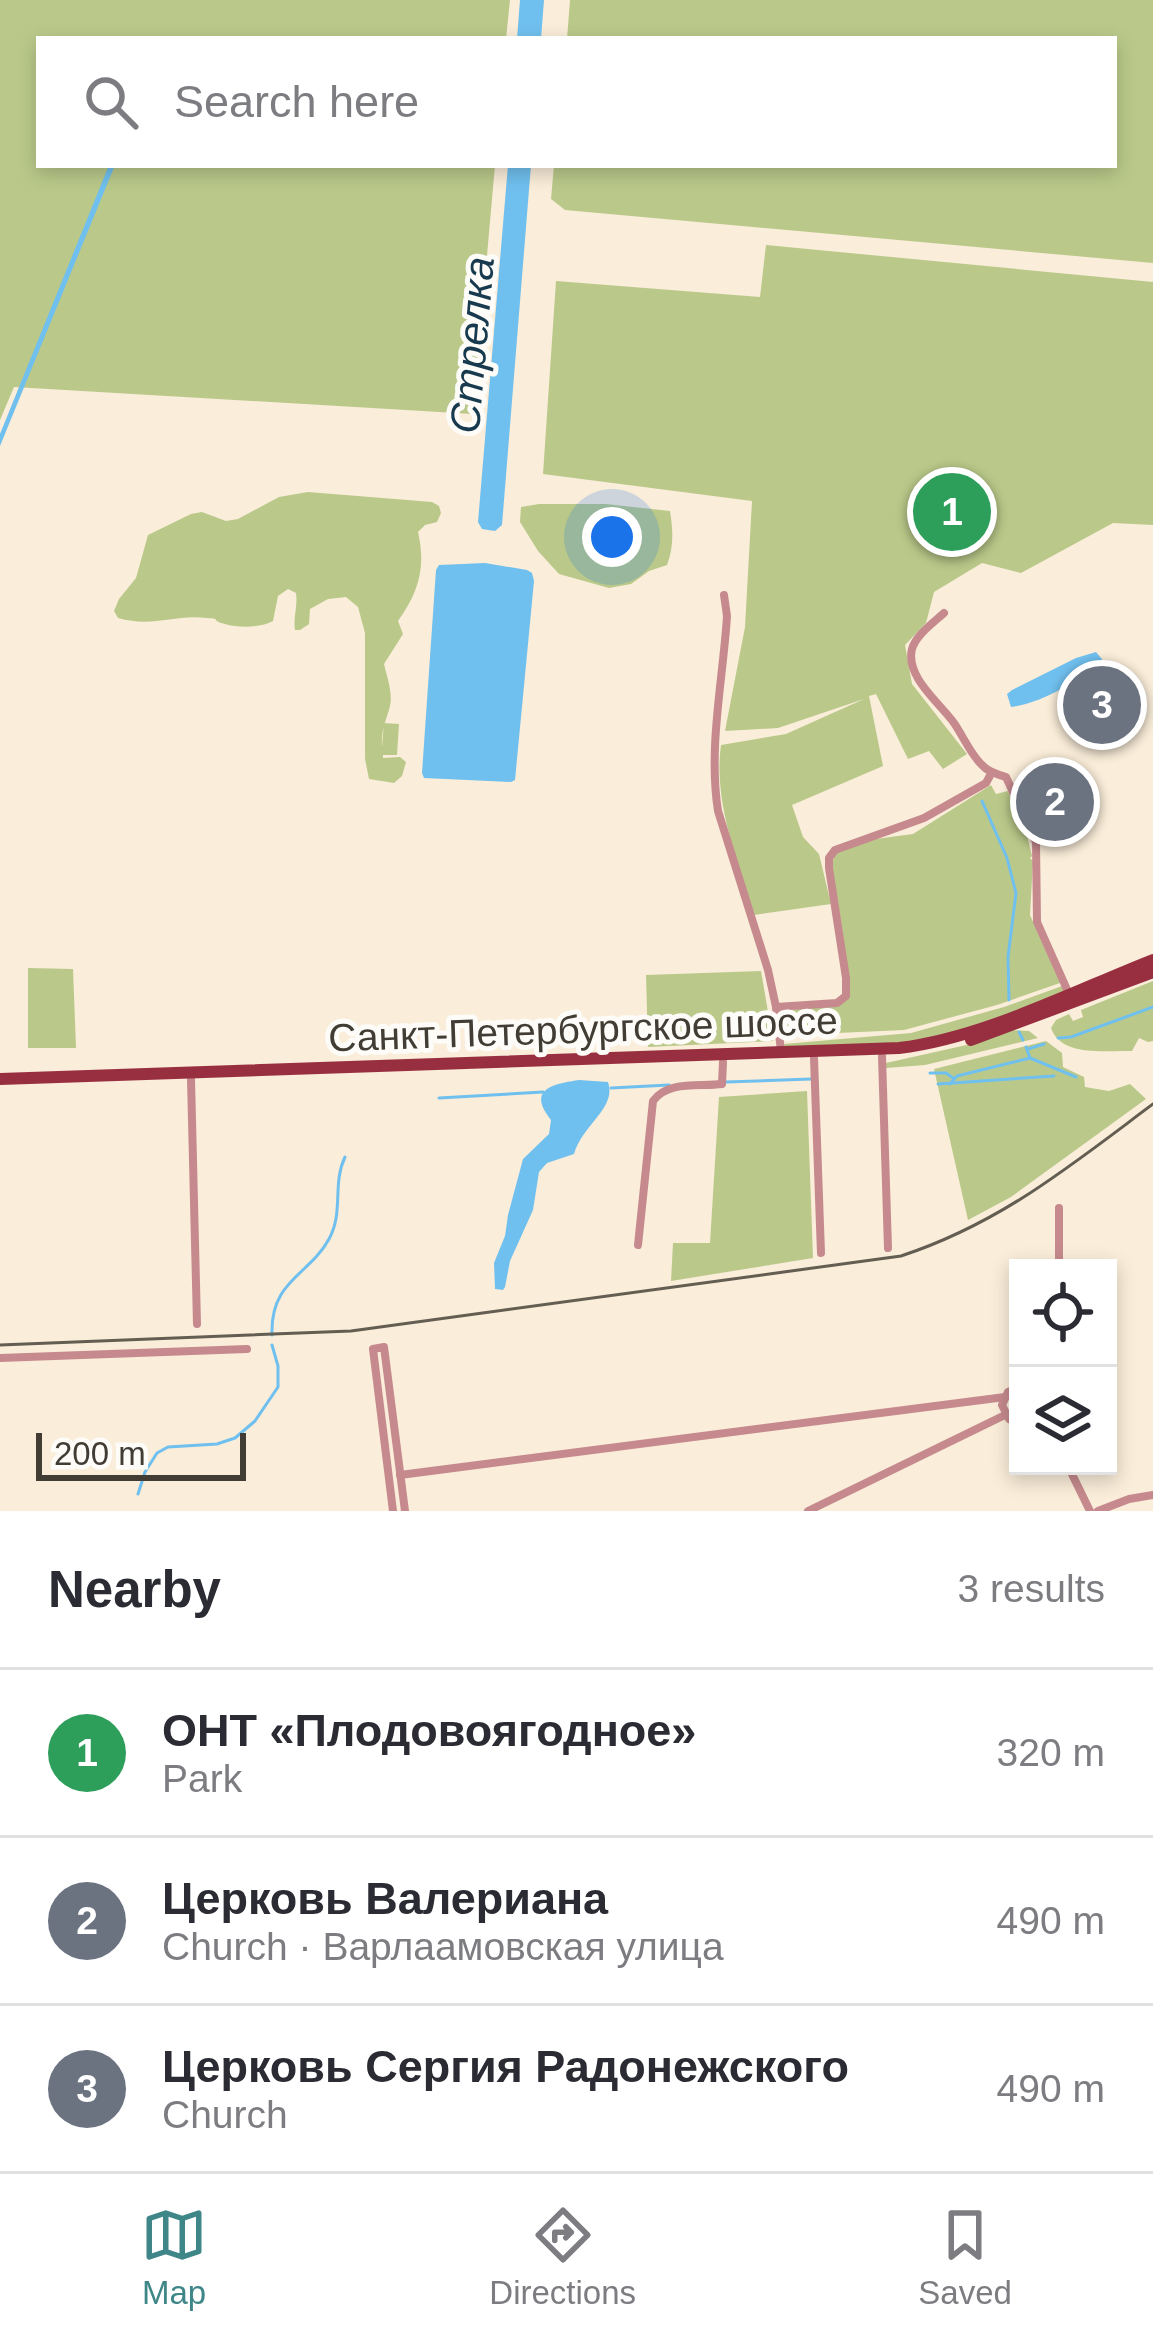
<!DOCTYPE html>
<html lang="en">
<head>
<meta charset="utf-8">
<style>
	:root { --surface:#fff; --page:#f2f2f3; --text:#2b2b33; --muted:#7c7c81; --line:#e1e1e2; --accent:#3e8687 }
	body { margin:0; font-family:Helvetica,sans-serif; background:var(--page); color:var(--text) }
	.controls { position:absolute; right:36px; bottom:36px; display:grid; overflow:hidden; border-radius:0px; box-shadow:0 6px 18px #0003 }
	.controls button { width:108px; height:108px; display:grid; place-items:center; padding:0; border:0; border-bottom:3px solid var(--line); background:var(--surface); color:var(--text); font:60px sans-serif }
	.scale { position:absolute; left:36px; bottom:30px; width:210px; box-sizing:border-box; padding-left:12px; border:6px solid #413c34; border-top:0; font-size:33px; line-height:42px; white-space:nowrap; color:#413c34; -webkit-text-stroke:9px #fefcf8; paint-order:stroke }
	.you { position:absolute; left:612px; top:537px; width:42px; height:42px; margin:-30px; border:9px solid #fff; border-radius:50%; background:#1a73e8; box-shadow:0 0 0 18px #1a73e833 }
	.badge { display:grid; place-items:center; width:78px; height:78px; border-radius:50%; background:var(--accent); color:#fff; font-size:39px; font-weight:700 }
	.pin { position:absolute; translate:-50% -50%; border:6px solid #fff; box-shadow:0 3px 12px #0006 }
	.list { margin:0; padding:0; list-style:none }
	h2 { display:flex; justify-content:space-between; align-items:center; height:156px; margin:0; padding:0 48px; font-size:51px }
	h2 small { font-size:39px; font-weight:400; color:var(--muted) }
	.list li { display:grid; grid-template-columns:78px 1fr auto; gap:36px; align-items:center; box-sizing:border-box; height:168px; padding:0 48px; border-top:3px solid var(--line) }
	.list b { display:block; font-size:45px; white-space:nowrap }
	.list p { margin:0; font-size:39px; white-space:nowrap; color:var(--muted) }
	.list em { font-size:39px; font-style:normal; color:var(--muted) }
	.icon { flex:none; width:66px; height:66px; fill:none; stroke:currentColor; stroke-width:2; stroke-linecap:round; stroke-linejoin:round }
	.map { position:relative; flex:none; width:1153px; height:1511px; overflow:hidden }
	.search { position:absolute; background:var(--surface); box-shadow:0 6px 18px #0003; left:36px; right:36px; top:36px; height:132px; display:flex; align-items:center; gap:30px; box-sizing:border-box; padding:0 42px; border-radius:0px; color:var(--muted); font-size:45px }
	.sheet { height:660px; background:var(--surface) }
	nav { display:flex; justify-content:space-around; align-items:center; box-sizing:border-box; height:168px; border-top:3px solid var(--line); background:var(--surface); font-size:33px; color:var(--muted) }
	nav a { display:grid; justify-items:center; gap:6px }
	nav .on { color:var(--accent) }
	.map>svg:first-child { display:block }
</style>
</head>
<body>
<div class="map">
<svg width="1153" height="1511" viewBox="0 0 1153 1511">
	<rect width="100%" height="100%" fill="#faedd9"/>
	<g fill="#bac98a">
		<polygon points="0,0 510,0 506,39 39,39 39,165 495,165 473,414 14,387 0,420"/>
		<polygon points="570,0 1153,0 1153,263 565,210 551,199 554,165 1114,165 1114,39 567,39"/>
		<path d="M 766,245 L 1153,282 L 1153,525 L 1113,523 L 1021,573 L 982,563 L 934,592 L 926,623 L 905,645 L 912,684 L 967,754 L 943,769 L 929,751 L 908,759 L 876,694 L 869,696 L 883,766 L 792,805 L 803,837 L 819,854 L 831,904 L 754,915 C 738,861 713,802 721,745 L 786,734 L 864,699 L 778,728 L 725,731 L 745,627 L 752,501 L 543,474 L 556,281 L 760,297 Z"/>
		<path d="M 308,492 L 432,502 L 439,506 L 441,513 L 437,522 L 425,525 L 418,532 C 426,567 419,592 398,621 L 403,634 L 384,664 C 387,677 393,693 390,706 C 386,721 381,730 382,747 L 384,723 L 399,724 L 397,755 L 383,755 L 383,758 L 400,757 L 406,762 L 402,776 L 394,783 L 369,779 L 365,759 L 365,633 L 358,607 L 346,597 L 328,599 L 310,609 L 309,624 L 300,630 L 295,630 C 293,617 298,606 296,593 L 288,589 L 278,596 L 273,621 C 260,628 239,628 225,624 C 209,620 223,619 207,618 C 175,614 152,628 118,618 L 114,611 L 119,599 L 136,578 L 148,535 L 191,514 L 202,512 L 226,521 L 238,519 L 279,497 Z"/>
		<path d="M 539,504 L 606,504 L 670,511 C 673,530 674,547 667,565 L 649,571 L 631,584 L 609,588 L 559,574 L 538,551 L 520,522 L 521,507 Z"/>
		<polygon points="991,785 996,794 1008,791 1026,832 1032,856 1030,858 1033,861 1030,915 1060,983 997,1005 904,1030 815,1034 783,1039 779,1011 838,1005 850,995 842,927 831,866 836,853 868,840 913,834"/>
		<polygon points="28,968 73,969 76,1048 28,1048"/>
		<polygon points="761,971 773,1041 648,1047 646,975"/>
		<path d="M 1153,981 L 1153,1041 L 1148,1042 L 1139,1038 L 1132,1051 C 1106,1050 1062,1058 1051,1028 L 1056,1020 L 1069,1014 L 1073,1021 L 1083,1017 L 1081,1010 Z"/>
		<polygon points="1062,986 1065,992 975,1027 904,1043 785,1047 784,1044 911,1033 1004,1007"/>
		<polygon points="1011,1030 1029,1031 1038,1038 925,1065 886,1068 886,1063 971,1044"/>
		<polygon points="1046,1041 1062,1053 1063,1067 1084,1077 1085,1087 1109,1091 1130,1084 1146,1099 1011,1197 968,1220 934,1069"/>
		<polygon points="807,1091 813,1258 671,1281 673,1243 710,1243 719,1097"/>
	</g>
	<g fill="#70c0ef">
		<polygon points="520,0 544,0 541,39 517,39"/>
		<polygon points="109,165 115,165 0,446 0,434"/>
		<polygon points="508,165 531,165 502,525 495,531 482,529 478,522"/>
		<polygon points="485,563 527,570 532,573 534,581 515,780 511,782 424,778 422,773 436,570 439,565"/>
		<path d="M 1096,652 L 1105,663 C 1078,680 1043,703 1011,707 L 1007,694 L 1012,690 L 1076,658 Z"/>
		<path d="M 579,1080 L 608,1082 C 617,1108 583,1124 574,1154 L 547,1163 L 539,1172 L 533,1210 L 510,1261 L 505,1287 L 503,1290 L 495,1289 L 494,1263 L 505,1236 L 508,1215 L 523,1159 L 549,1134 L 551,1120 C 527,1090 551,1084 579,1080 Z"/>
	</g>
	<g fill="none" stroke-linecap="round" stroke-linejoin="round">
		<g stroke="#70c0ef" stroke-width="3">
			<polyline points="982,801 1007,858 1016,893 1008,957 1009,1000"/>
			<polyline points="1019,1032 1023,1040"/>
			<polyline points="1058,1038 1071,1037 1153,1007"/>
			<polyline points="1026,1047 1030,1058 1076,1077"/>
			<polyline points="1028,1049 1044,1044"/>
			<polyline points="930,1073 946,1073 953,1078"/>
			<polyline points="726,1082 811,1079"/>
			<polyline points="938,1084 1054,1076"/>
			<polyline points="950,1084 957,1076 1030,1058"/>
			<polyline points="611,1088 669,1085"/>
			<polyline points="439,1098 543,1092"/>
			<path d="M 272,1335 C 270,1280 309,1276 329,1239 C 344,1212 332,1184 345,1157"/>
			<polyline points="138,1494 145,1472 157,1453 168,1447 217,1444 235,1438 255,1421 278,1387 278,1366 272,1345"/>
		</g>
		<g stroke="#c68a8e" stroke-width="8">
			<path d="M 724,595 L 727,616 C 723,680 708,747 718,811 L 768,970 L 776,1007 L 781,1051"/>
			<path d="M 944,613 C 933,623 916,635 912,649 C 905,677 940,703 954,723 C 963,736 970,753 981,764 C 988,772 997,774 1006,777 L 1036,842 L 1037,922 L 1069,994"/>
			<polyline points="776,1007 837,1003 846,996 846,978 829,868 829,858 835,850 924,818 986,783 992,772"/>
			<polyline points="882,1056 888,1248"/>
			<polyline points="814,1058 821,1253"/>
			<polyline points="191,1079 197,1324"/>
			<polyline points="1059,1208 1059,1268"/>
			<path d="M 638,1245 L 653,1101 C 668,1080 699,1087 722,1084 L 723,1062"/>
			<polyline points="0,1358 247,1349"/>
			<polyline points="1018,1388 1008,1392 1002,1405 1009,1419 1018,1423"/>
			<polyline points="1068,1466 1090,1511"/>
			<polyline points="400,1475 1005,1397"/>
			<polyline points="393,1511 373,1349 384,1347 405,1511"/>
			<polyline points="808,1511 1005,1415"/>
			<polyline points="1098,1511 1129,1499 1153,1495"/>
		</g>
		<g stroke="#982f41" stroke-width="12">
			<polyline points="971,1040 1153,972"/>
			<path d="M 0,1079 L 899,1048 C 983,1038 1074,991 1153,960"/>
		</g>
		<path stroke="#635d52" stroke-width="3" d="M 0,1345 L 351,1331 L 901,1256 C 1001,1223 1070,1166 1153,1104"/>
	</g>
	<g text-anchor="middle" dominant-baseline="central" stroke-width="10" stroke-linejoin="round" paint-order="stroke">
		<g font-size="39" fill="#413c34" stroke="#fefcf8">
			<text transform="translate(583 1029) rotate(-2)">Санкт-Петербургское шоссе</text>
		</g>
		<g font-size="42" font-style="italic" fill="#173a4e" stroke="#fefcf8">
			<text transform="translate(472 345) rotate(-85)">Стрелка</text>
		</g>
	</g>
</svg>
<div class="controls">
<button><svg class="icon" aria-label="locate" viewBox="0 0 24 24"><circle cx="12" cy="12" r="6"/><path d="M12 2v4M12 18v4M2 12h4M18 12h4"/></svg></button>
<button><svg class="icon" aria-label="layers" viewBox="0 0 24 24"><path d="M12 4l9 5-9 5-9-5zM3 14l9 5 9-5"/></svg></button>
</div>
<div class="scale">200 m</div>
<div class="you"></div>
<div class="pin badge" style="left:952px;top:512px;background:#2e9e5b">1</div>
<div class="pin badge" style="left:1055px;top:802px;background:#6b7280">2</div>
<div class="pin badge" style="left:1102px;top:705px;background:#6b7280">3</div>
<div class="search"><svg class="icon" aria-label="search" viewBox="0 0 24 24"><circle cx="10" cy="10" r="6"/><path d="M15 15l6 6"/></svg>Search here</div>
</div>
<section class="sheet">
<h2>Nearby<small>3 results</small></h2>
<ul class="list">
<li><span class="badge" style="background:#2e9e5b">1</span><div><b>ОНТ «Плодовоягодное»</b><p>Park</p></div><em>320 m</em></li>
<li><span class="badge" style="background:#6b7280">2</span><div><b>Церковь Валериана</b><p>Church · Варлаамовская улица</p></div><em>490 m</em></li>
<li><span class="badge" style="background:#6b7280">3</span><div><b>Церковь Сергия Радонежского</b><p>Church</p></div><em>490 m</em></li>
</ul>
</section>
<nav>
<a class="on"><svg class="icon" aria-label="map" viewBox="0 0 24 24"><path d="M3 6l6-2 6 2 6-2v14l-6 2-6-2-6 2zM9 4v14M15 6v14"/></svg>Map</a>
<a><svg class="icon" aria-label="directions" viewBox="0 0 24 24"><path d="M12 3l9 9-9 9-9-9zM9 14v-3h6M13 9l2 2-2 2"/></svg>Directions</a>
<a><svg class="icon" aria-label="saved" viewBox="0 0 24 24"><path d="M7 4h10v16l-5-4-5 4z"/></svg>Saved</a>
</nav>
</body>
</html>
